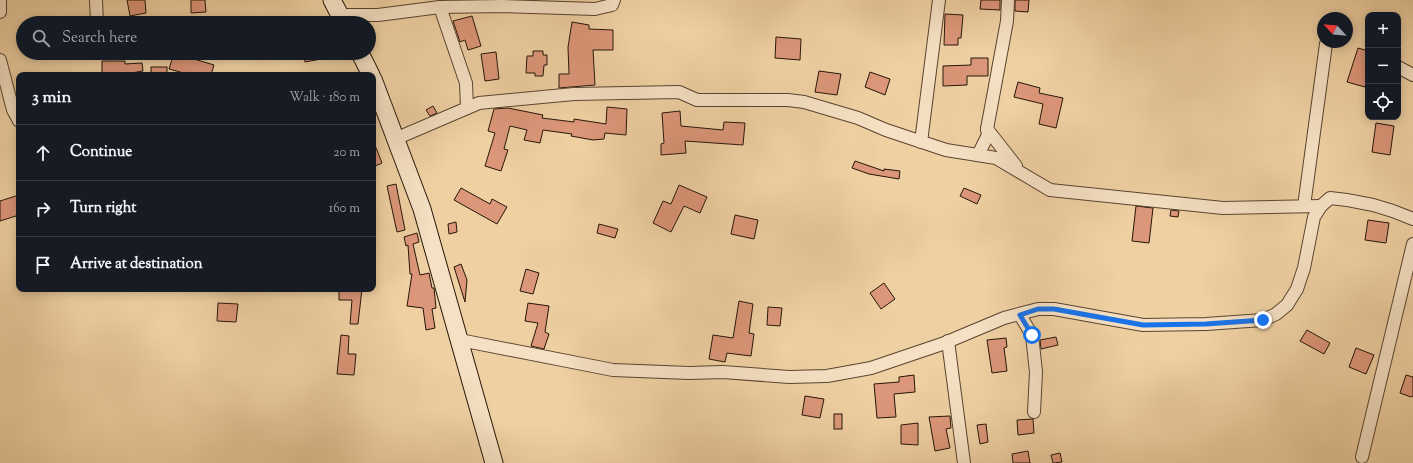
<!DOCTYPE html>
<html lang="en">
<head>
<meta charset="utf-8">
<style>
	:root { --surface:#171b24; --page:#20242c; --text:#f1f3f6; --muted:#9ea1a6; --line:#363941 }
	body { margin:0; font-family:"Sorts Mill Goudy",serif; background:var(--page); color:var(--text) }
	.controls { position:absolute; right:12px; top:12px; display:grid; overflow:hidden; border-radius:8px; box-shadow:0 2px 10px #0003 }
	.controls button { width:36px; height:36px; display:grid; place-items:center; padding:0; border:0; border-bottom:1px solid var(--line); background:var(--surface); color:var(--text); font:20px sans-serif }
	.compass { position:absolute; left:1317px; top:12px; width:36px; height:36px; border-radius:50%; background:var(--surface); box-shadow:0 2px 10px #0003; rotate:296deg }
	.stop { position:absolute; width:12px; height:12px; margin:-9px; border:3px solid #1a73e8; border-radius:50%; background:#fff }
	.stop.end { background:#1a73e8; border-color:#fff; box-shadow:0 1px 4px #0008 }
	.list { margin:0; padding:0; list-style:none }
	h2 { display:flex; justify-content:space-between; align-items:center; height:52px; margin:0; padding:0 16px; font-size:17px }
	h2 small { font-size:13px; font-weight:400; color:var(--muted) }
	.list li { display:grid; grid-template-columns:26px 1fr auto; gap:12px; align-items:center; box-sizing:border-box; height:56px; padding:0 16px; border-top:1px solid var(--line) }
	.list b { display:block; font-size:15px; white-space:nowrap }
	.list em { font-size:13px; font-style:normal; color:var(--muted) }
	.icon { flex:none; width:22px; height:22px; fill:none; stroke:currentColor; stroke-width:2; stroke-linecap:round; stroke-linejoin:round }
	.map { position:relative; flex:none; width:1413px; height:463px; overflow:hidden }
	.search { position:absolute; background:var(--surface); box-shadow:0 2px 10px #0003; left:16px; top:16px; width:360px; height:44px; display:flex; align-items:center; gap:10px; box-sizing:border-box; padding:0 14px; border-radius:22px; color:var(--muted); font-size:15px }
	.panel { position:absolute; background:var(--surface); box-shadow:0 2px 10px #0003; left:16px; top:72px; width:360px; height:220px; border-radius:8px }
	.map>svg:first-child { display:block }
</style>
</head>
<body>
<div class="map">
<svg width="1413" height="463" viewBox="0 0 1413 463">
	<rect width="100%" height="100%" fill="#efd0a3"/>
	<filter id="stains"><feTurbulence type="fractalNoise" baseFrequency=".005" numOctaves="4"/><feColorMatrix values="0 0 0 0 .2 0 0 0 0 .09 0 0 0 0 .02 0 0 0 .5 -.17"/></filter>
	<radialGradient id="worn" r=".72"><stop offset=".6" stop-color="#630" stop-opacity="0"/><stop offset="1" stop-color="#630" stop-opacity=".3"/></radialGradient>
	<g fill="#dc9679" stroke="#251608">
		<polygon points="127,0 145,0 146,13 130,16"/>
		<polygon points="191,0 205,0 206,12 191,13"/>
		<polygon points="981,0 1000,0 1000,10 980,9"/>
		<polygon points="1015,0 1029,0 1028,12 1015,11"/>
		<polygon points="945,14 963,15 961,38 958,38 958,45 944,45"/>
		<polygon points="472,16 481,46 468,50 465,40 460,42 453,21"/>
		<polygon points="572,22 589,25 589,29 613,30 613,50 593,50 595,85 559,88 559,74 569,74 568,47"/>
		<polygon points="776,37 801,39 800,60 775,58"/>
		<polygon points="1358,48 1368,51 1368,79 1365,87 1347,82"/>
		<polygon points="533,51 543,51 543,55 547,55 547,65 544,65 543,76 535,76 535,73 526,73 527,56 533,56"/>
		<polygon points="496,52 499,79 485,81 481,54"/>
		<polygon points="174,53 214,65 211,75 191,75 169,69"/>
		<polygon points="303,53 332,53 332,57 305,62"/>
		<polygon points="971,58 988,58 988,76 967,76 967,85 943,86 943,66 971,65"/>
		<polygon points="102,61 125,61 125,64 142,63 143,71 125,74 102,73"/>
		<rect x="151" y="67" width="16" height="8"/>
		<polygon points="819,71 841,74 837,95 815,92"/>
		<polygon points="870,72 890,79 885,95 865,87"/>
		<polygon points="1018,82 1040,88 1039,93 1063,98 1056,128 1039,124 1043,104 1014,97"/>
		<polygon points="433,106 437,113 430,116 426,110"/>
		<polygon points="607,107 627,109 626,135 605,133 604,139 593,140 571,136 572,134 543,130 540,143 524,140 527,130 510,126 504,149 508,150 501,171 485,166 495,133 488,131 494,109 508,108 543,115 542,118 574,122 574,119 606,124"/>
		<polygon points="680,111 681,126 723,130 724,122 745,123 743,145 685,141 686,153 661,155 661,144 664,143 662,113"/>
		<polygon points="1376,123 1394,126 1390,155 1372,152"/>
		<polygon points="373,140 382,163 373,167"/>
		<polygon points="855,161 884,171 884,169 900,171 899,179 869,174 852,168"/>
		<polygon points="396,184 405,230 397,232 387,186"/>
		<polygon points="679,185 707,197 700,213 684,206 671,232 653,223 663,201 671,204"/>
		<polygon points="461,188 490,204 492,199 507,207 497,224 454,200"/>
		<polygon points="964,188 981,195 977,204 960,196"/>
		<polygon points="19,195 19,215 0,221 0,201"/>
		<polygon points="1136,206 1153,208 1149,243 1132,241"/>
		<polygon points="1171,210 1179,211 1178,217 1170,216"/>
		<polygon points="735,215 758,220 754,239 731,234"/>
		<polygon points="1368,220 1389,223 1386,243 1365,240"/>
		<polygon points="456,222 457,232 449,234 448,224"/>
		<polygon points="599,224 618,229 615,238 597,233"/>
		<polygon points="417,233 419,242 413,244 420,275 429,273 432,288 434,288 436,308 432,309 435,328 426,330 423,308 407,306 412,274 410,274 408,245 406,246 404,237"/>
		<polygon points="461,264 467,280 465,302 454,267"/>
		<polygon points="526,269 539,273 533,294 520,291"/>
		<polygon points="884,283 895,299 881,309 870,293"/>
		<polygon points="339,289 362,289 358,324 350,324 352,300 339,300"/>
		<polygon points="739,301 753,304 749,333 754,334 751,356 727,353 725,362 709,359 713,335 733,338"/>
		<polygon points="218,303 238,304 236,322 217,321"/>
		<polygon points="528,303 549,306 545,332 549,334 544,349 531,346 538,323 525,321"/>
		<polygon points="768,307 782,308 780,326 767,325"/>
		<polygon points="1307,330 1330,343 1324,354 1300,341"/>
		<polygon points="341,335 349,336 348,354 356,354 354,375 337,374"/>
		<polygon points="1056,337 1058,345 1041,349 1040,340"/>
		<polygon points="1006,338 1007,347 1004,348 1007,371 992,373 987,340"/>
		<polygon points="1356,348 1374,355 1366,374 1349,367"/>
		<polygon points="914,375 915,392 894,394 896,417 877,418 874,384 899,382 899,377"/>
		<polygon points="1406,375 1413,377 1413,396 1411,397 1400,393"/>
		<polygon points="805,396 824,399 820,418 802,415"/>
		<rect x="834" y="414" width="8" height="15"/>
		<polygon points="950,416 951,428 946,429 950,448 935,451 929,417"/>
		<polygon points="1033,419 1034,433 1018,435 1017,420"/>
		<polygon points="918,423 918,445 901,444 901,425"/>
		<polygon points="986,424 988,442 980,444 977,425"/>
		<polygon points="1028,451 1030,463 1013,463 1012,454"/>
		<polygon points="1060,453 1062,462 1053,463 1051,455"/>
	</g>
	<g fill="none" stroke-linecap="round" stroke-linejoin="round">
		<g stroke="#58442f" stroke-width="14">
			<g id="street">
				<polyline points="96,0 97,23"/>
				<polyline points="440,7 466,83 467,108"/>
				<polyline points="0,12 0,0"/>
				<polyline points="340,15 378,15 440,7 502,6 595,9 612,5 614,0"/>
				<polyline points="0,60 13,110 19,121"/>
				<polyline points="1398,67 1413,75"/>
				<polyline points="987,129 1016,166"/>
				<polyline points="395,139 479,103 574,94 679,92 697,100 788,100 804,102 858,118 886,130 946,150 996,158 1050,190 1223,208 1321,206"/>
				<polyline points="921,142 939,0"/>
				<polyline points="978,155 988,135 987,129 1007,21 1008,0"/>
				<polyline points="1304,206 1326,44"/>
				<polyline points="1020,315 1032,335 1036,372 1034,412"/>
				<path d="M 460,340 L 613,370 L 689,373 L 723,372 L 789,377 L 827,376 L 871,368 L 942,344 L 1004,318 L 1038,309 L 1054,309 L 1143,325 L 1206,324 L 1263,320 L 1276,314 L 1287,305 L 1297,289 L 1304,268 L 1314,217 L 1321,206 L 1330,198 C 1357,200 1388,208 1413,219"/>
				<polyline points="948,341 964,463"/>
				<polyline points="1362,457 1413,244"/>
			</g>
		</g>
		<g stroke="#251608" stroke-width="19">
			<g id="secondary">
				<polyline points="332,0 344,23"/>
				<polyline points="360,53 371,75"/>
				<polyline points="373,79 422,209 494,463"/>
			</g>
		</g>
		<use href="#street" stroke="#f5e0c3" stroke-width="12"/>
		<use href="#secondary" stroke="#f5e0c3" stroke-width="17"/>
	</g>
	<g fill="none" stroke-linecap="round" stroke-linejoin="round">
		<polyline stroke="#1a73e8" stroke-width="5" points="1032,335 1020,315 1038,309 1054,309 1143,325 1206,324 1263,320"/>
	</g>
	<rect width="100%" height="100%" filter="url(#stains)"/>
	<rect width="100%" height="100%" fill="url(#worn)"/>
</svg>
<div class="controls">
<button>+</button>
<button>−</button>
<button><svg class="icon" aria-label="locate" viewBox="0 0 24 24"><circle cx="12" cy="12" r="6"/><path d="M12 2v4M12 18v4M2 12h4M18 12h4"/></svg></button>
</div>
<svg class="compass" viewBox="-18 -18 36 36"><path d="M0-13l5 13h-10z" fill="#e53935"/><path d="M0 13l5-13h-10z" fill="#9ea1a6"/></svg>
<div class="stop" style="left:1032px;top:335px"></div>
<div class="stop end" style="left:1263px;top:320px"></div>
<div class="search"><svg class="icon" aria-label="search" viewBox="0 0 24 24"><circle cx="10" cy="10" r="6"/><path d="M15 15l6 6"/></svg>Search here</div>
<section class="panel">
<h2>3 min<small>Walk · 180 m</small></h2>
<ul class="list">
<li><svg class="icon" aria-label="ahead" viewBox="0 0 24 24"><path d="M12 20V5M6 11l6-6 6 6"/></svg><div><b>Continue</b></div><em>20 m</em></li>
<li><svg class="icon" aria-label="right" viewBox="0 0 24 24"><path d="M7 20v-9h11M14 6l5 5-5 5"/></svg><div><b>Turn right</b></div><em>160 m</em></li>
<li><svg class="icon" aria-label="arrive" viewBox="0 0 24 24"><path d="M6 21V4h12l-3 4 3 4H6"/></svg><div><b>Arrive at destination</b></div></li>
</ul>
</section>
</div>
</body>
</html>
